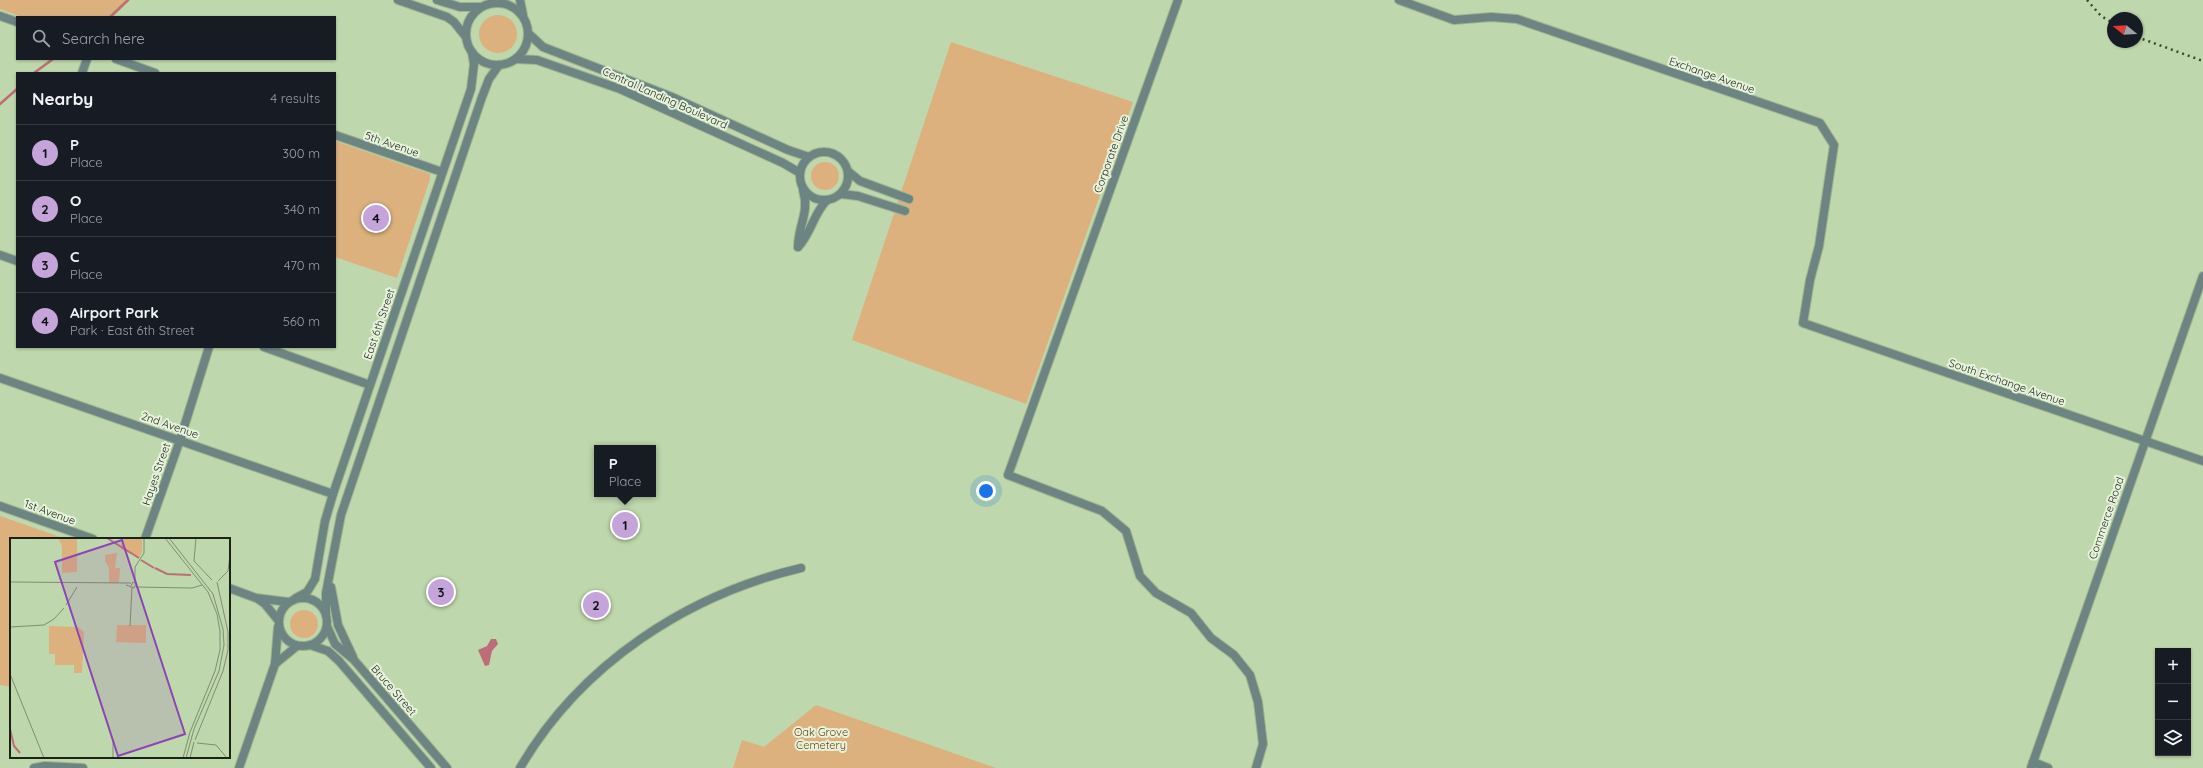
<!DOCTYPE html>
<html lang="en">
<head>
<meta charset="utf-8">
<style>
	:root { --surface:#171b24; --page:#20242c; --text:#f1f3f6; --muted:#9ea1a6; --line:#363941; --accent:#c4a4d9 }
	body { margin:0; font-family:Quicksand,sans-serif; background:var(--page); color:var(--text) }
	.controls { position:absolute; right:12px; bottom:12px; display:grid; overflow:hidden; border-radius:0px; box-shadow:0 1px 3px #0004 }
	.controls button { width:36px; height:36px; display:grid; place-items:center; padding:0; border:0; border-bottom:1px solid var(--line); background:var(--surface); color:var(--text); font:20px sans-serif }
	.compass { position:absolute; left:2107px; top:12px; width:36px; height:36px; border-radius:50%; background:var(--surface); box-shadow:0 1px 3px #0004; rotate:288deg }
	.you { position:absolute; left:986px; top:491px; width:14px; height:14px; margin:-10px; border:3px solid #fff; border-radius:50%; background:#1a73e8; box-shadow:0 0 0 6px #1a73e833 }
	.badge { display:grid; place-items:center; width:26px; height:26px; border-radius:50%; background:var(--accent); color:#111; font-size:13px; font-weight:700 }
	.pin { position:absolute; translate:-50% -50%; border:2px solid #fff; box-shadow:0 1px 4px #0006 }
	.popup { position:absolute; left:594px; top:445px; width:62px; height:52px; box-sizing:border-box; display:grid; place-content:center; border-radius:0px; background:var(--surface); filter:drop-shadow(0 1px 3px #0005); font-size:13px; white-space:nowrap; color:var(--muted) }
	.popup b { font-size:15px; color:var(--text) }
	.popup::after { content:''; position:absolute; left:50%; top:100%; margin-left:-8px; border:8px solid transparent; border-top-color:var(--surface) }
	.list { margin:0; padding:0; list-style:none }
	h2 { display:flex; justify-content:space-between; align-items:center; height:52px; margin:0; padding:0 16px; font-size:17px }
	h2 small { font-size:13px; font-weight:400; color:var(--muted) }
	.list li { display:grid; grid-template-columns:26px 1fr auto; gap:12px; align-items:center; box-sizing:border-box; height:56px; padding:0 16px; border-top:1px solid var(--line) }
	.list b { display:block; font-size:15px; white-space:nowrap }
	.list p { margin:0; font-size:13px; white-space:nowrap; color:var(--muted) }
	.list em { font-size:13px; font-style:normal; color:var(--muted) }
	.icon { flex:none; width:22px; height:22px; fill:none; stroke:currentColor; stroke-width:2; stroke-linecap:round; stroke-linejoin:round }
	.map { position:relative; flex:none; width:2203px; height:768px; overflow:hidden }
	.search { position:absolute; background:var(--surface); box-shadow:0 1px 3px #0004; left:16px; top:16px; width:320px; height:44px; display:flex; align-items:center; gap:10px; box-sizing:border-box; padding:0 14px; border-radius:0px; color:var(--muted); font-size:15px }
	.panel { position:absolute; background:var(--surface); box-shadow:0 1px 3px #0004; left:16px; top:72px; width:320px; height:276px; border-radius:0px }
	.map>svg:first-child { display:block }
</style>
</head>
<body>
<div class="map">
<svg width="2203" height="768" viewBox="0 0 2203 768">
	<rect width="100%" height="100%" fill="#bfd7ac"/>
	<g fill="#dcb17e">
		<polygon points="0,0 130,0 113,17 22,17 0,9"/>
		<circle cx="498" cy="34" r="19"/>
		<polygon points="951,42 1133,102 1026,404 852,340"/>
		<polygon points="335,141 430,174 430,179 397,278 335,257"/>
		<circle cx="825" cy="176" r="14"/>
		<polygon points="0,516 66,539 11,539 11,687 0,685"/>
		<circle cx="304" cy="624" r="14"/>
		<polygon points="816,705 996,768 733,768 742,740 764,747"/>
	</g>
	<polygon fill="#bc6d78" points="491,639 496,639 498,644 492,651 489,665 485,666 478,650 487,646"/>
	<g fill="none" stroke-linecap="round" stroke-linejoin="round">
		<g stroke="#bc6d78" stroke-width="2.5">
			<polyline points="110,17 128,0"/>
			<polyline points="34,73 53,59"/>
			<polyline points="0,104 17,89"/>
		</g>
		<g stroke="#9eb38e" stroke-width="10">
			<g id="minor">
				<polyline points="398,0 447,17 454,22 466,37"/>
				<polyline points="437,0 460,7 481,7"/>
				<polyline points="520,0 523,15"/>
				<polyline points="1178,0 1008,475 1102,511 1126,531 1140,576 1156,593 1191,613 1211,638 1234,655 1250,675 1258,702 1263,744 1256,768"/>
				<polyline points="1399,0 1454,20 1491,17 1517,19 1820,123 1834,145 1819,246 1810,280 1803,323 2203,461"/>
				<circle cx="497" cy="34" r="31"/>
				<polyline points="0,16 17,22"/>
				<polyline points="529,34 543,47 672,97 788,150 809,157"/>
				<polyline points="116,59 155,73"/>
				<polyline points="516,59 537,60 620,89 783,163 800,173"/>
				<polyline points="82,73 87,59"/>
				<polyline points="335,135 442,172"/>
				<circle cx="824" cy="176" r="24"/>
				<polyline points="849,172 860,181 909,199"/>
				<polyline points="841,194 858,196 905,211"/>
				<path d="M 798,247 C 798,225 810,213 803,190"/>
				<path d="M 798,247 C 811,234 813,214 827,200"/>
				<polyline points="0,255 17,261"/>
				<polyline points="264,347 370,385"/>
				<polyline points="0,378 333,494"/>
				<polyline points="0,506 93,539"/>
				<polyline points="145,539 180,440 209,347"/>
				<polyline points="331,587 338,625 353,657"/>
				<polyline points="229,588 256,598 288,602"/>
				<circle cx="303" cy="622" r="24"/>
				<polyline points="296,598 307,592 315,579 325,521 333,494 471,89 474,64 472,52"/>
				<polyline points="258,599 265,604 278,620"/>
				<polyline points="326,615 326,593 341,515 482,97 489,79 499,65"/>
				<polyline points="327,626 335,644 354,660 447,768"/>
				<polyline points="310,645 328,651 339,661 431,768"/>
				<polyline points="275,664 297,646"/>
				<polyline points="2033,762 2048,768"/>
				<polyline points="34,768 45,766 83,768"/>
				<polyline points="239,768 275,664 278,627"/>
				<path d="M 520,768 C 580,665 686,595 801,568"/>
				<polyline points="2031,768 2203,276"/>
			</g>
		</g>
		<use href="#minor" stroke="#6c8583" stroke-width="8"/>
		<g stroke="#3a4631" stroke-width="2.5" stroke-dasharray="2 4" stroke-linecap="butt">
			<polyline points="2087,0 2101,16 2113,23"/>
			<polyline points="2137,37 2203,61"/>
		</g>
	</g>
	<g text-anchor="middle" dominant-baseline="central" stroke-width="4" stroke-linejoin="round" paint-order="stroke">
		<g font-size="11" fill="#1b2414" stroke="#e7f3dd">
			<text transform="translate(1712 75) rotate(19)">Exchange Avenue</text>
			<text transform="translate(665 98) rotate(24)">Central Landing Boulevard</text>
			<text transform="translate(392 144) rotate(19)">5th Avenue</text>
			<text transform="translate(1111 154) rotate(-70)">Corporate Drive</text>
			<text transform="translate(379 324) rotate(-71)">East 6th Street</text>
			<text transform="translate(2007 382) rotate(19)">South Exchange Avenue</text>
			<text transform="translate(170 425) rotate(19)">2nd Avenue</text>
			<text transform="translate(156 474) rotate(-71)">Hayes Street</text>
			<text transform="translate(50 512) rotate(20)">1st Avenue</text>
			<text transform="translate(2106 518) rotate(-71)">Commerce Road</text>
			<text transform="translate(394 690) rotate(49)">Bruce Street</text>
		</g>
		<g font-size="11" fill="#694615" stroke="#e7f3dd">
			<text x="821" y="732">Oak Grove<tspan x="821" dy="13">Cemetery</tspan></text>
		</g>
	</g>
	<g transform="translate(10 538)">
		<rect width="220" height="220" fill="#bfd7ac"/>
		<path d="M 48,0 L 67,1 L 67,34 L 52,35 L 52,8 ZM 112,0 L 132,0 L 132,14 L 129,20 L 111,11 ZM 107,15 L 105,30 L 110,30 L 109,45 L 99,45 L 99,30 L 95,23 L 95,17 ZM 107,87 L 136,87 L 136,105 L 106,104 ZM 39,88 L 68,89 L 74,94 L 72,135 L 64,135 L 64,127 L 45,127 L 45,116 L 39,116 Z" fill="#dcb17e"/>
		<path fill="none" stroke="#bc6d78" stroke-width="2" d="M 97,0 L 129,20M 131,22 L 144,30M 145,30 L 157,36 L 181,37M 0,191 L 4,208 L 10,215"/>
		<path fill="none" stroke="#7d8f6f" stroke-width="1" d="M 155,0 L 198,54 L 207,76 L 210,93 L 210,112 L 205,133 L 180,194 L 173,220M 159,0 L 203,56 L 213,91 L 214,107 L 209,133 L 184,191 L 176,220M 186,0 L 184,23 L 202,42M 208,43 L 218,33 L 220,17M 0,44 L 121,45M 125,44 L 125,29 L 134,15 L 134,0M 116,47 L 124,50 L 126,46 L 123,44 L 121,48M 126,49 L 182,50 L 192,47M 56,67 L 67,49M 120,88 L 122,49M 0,89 L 34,87 L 44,81 L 54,70M 0,136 L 34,220M 185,202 L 213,133 L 218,112 L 218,94 L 207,44M 187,205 L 206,207 L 217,220M 103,220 L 103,203M 180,220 L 184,204"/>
		<path fill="#8d44b6" fill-opacity="0.15" stroke="#8d44b6" stroke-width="2" d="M 112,2 L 175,196 L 108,218 L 45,24 Z"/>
		<rect width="220" height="220" fill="none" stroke="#1b2414" stroke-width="2"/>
	</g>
</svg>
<div class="controls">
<button>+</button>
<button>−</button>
<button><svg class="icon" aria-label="layers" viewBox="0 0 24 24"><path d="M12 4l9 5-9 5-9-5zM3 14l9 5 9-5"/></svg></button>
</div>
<svg class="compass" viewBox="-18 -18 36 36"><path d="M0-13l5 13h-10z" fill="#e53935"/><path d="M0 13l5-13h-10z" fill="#9ea1a6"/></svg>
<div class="you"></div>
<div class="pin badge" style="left:625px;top:525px">1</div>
<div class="popup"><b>P</b>Place</div>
<div class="pin badge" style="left:596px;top:605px">2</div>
<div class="pin badge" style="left:441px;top:592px">3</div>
<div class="pin badge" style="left:376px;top:218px">4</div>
<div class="search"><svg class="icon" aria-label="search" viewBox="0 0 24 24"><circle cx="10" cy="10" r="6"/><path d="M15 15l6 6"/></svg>Search here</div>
<section class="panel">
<h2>Nearby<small>4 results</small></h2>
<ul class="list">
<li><span class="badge">1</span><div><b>P</b><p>Place</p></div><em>300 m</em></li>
<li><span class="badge">2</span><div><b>O</b><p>Place</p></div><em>340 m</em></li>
<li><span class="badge">3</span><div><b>C</b><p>Place</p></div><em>470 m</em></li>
<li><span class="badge">4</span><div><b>Airport Park</b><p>Park · East 6th Street</p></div><em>560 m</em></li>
</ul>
</section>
</div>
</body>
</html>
